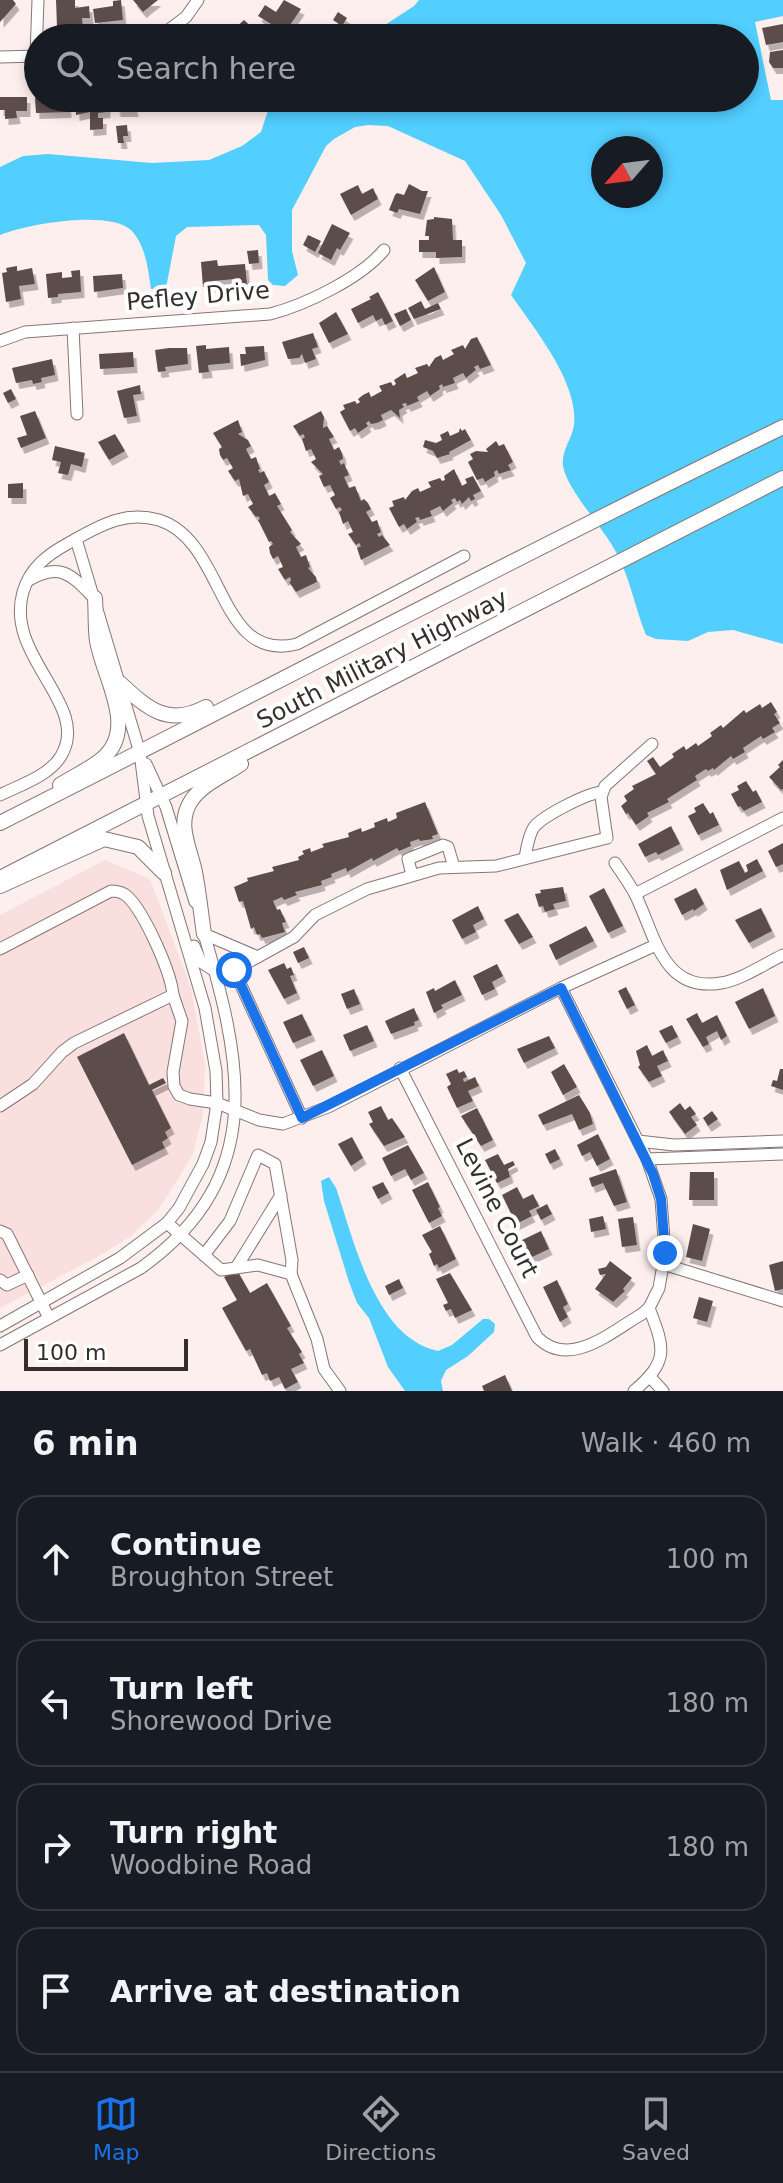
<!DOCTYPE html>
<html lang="en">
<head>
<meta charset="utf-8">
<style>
	:root { --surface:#171b24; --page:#242831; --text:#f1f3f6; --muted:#9ea1a6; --line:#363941; --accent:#1a73e8 }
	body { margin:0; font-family:"DejaVu Sans",sans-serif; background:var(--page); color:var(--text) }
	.compass { position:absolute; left:591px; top:136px; width:72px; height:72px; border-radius:50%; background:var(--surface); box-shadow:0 4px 12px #0003; rotate:242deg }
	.scale { position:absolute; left:24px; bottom:20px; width:164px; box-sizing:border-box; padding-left:8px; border:4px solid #342e2d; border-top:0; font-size:22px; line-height:28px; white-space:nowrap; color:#342e2d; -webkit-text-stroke:6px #fff; paint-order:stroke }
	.stop { position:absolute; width:24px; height:24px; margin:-18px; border:6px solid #1a73e8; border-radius:50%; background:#fff }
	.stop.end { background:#1a73e8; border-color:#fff; box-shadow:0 2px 8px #0008 }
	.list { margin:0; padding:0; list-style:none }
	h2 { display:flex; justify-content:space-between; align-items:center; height:104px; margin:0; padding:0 32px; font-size:34px }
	h2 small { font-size:26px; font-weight:400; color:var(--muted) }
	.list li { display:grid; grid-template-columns:52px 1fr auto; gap:24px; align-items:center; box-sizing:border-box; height:128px; margin:0 16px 16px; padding:0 16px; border:2px solid var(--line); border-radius:24px }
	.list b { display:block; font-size:30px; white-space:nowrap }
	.list p { margin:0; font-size:26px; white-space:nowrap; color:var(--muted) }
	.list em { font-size:26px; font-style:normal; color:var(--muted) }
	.icon { flex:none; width:44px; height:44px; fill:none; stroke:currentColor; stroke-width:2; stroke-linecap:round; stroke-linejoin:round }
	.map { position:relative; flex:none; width:783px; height:1391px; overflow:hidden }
	.search { position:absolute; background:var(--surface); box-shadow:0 4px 12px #0003; left:24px; right:24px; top:24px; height:88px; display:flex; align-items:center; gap:20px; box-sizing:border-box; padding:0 28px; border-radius:44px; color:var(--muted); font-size:30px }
	.sheet { height:680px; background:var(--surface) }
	nav { display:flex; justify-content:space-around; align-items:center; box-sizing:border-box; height:112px; border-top:2px solid var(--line); background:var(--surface); font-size:22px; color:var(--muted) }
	nav a { display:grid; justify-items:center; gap:4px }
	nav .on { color:var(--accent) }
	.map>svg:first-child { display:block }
</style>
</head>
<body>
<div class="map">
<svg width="783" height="1391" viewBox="0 0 783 1391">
	<defs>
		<filter id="shadow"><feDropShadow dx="3.5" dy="6" stdDeviation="0" flood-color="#0004"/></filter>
	</defs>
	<rect width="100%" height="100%" fill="#fdefee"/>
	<polygon fill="#f9dfdd" points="105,860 150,879 191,988 205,1064 203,1114 193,1154 175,1184 159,1209 131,1236 99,1256 0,1308 0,915"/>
	<g fill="#52ceff" fill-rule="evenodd">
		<path d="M 419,0 L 783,0 L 783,16 L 755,22 L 771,100 L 783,100 L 783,644 L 733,630 L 708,632 L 688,641 L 656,639 L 646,635 C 635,608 631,581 617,554 C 606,531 567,490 563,466 C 561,451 572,439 574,425 C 579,383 534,328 511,295 L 526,263 L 501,215 L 465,161 L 388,126 L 368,125 L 355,127 L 334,139 L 326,146 L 292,210 L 292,251 L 298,275 L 285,286 L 273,285 L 268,280 L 266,235 L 259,225 L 187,227 L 176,236 L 166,288 L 151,289 C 148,269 146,247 132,231 C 111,209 26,224 0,235 L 0,167 L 23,156 L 48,154 L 152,163 L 209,160 L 242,146 L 261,132 L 272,98 L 745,98 L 745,38 L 365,38 L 414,6 ZM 603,148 L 651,148 L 651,196 L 603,196 Z"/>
		<path d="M 329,1177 L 336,1188 C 354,1240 375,1338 438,1351 L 452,1345 L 483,1319 L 489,1319 L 495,1324 L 494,1332 L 468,1356 L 446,1370 L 441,1381 L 443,1391 L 405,1391 L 388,1367 L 369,1318 L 357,1303 L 349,1282 L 324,1201 L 321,1181 Z"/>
	</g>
	<g fill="#5b4d4c" filter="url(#shadow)">
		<polygon points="0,0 13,0 16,4 0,22"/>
		<polygon points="56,0 75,0 75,8 89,6 90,18 82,18 83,29 57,27"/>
		<polygon points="121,0 123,20 95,23 93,9 113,6 113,1"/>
		<polygon points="133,0 158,0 143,12"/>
		<polygon points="284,0 301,9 290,25 294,27 289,35 258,16 265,5 276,12"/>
		<polygon points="338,12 347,18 342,26 333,20"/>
		<polygon points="244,20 256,31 250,38 224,38"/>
		<polygon points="783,24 783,42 766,45 762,28"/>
		<polygon points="783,50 783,68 773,68 769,62 770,52"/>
		<polygon points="0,97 27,97 27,111 16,111 17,118 5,119 5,110 0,110"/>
		<polygon points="35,98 67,98 68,112 36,113"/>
		<polygon points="76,98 107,98 107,112 98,113 98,118 103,118 103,129 90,130 90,112 76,115"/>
		<polygon points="115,98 148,98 148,105 134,106 135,111 117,111"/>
		<polygon points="127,125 128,136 123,136 124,143 118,143 116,126"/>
		<polygon points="409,184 422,191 428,191 420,214 399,209 397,213 389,210 395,195 397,193 404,195"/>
		<polygon points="358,185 362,194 373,188 378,199 351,215 340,194"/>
		<polygon points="434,217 452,219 453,240 462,240 462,257 436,258 436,252 419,252 419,240 429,240 429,236 425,236 427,220 434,219"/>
		<polygon points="332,224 350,233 340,250 337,248 331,260 318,253"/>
		<polygon points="308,235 321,241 315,252 303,245"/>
		<polygon points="258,250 259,263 249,264 247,251"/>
		<polygon points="217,260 218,266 245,264 247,284 236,285 235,279 213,281 213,286 203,287 201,262"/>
		<polygon points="17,266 17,271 32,268 35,284 19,286 21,299 6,302 2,273 7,272 6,268"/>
		<polygon points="434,267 445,292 428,301 415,280"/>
		<polygon points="80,270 81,292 58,294 58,297 48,298 46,274 62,272 62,278 72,277 71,271"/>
		<polygon points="122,274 123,288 94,292 93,276"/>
		<polygon points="378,292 393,321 385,325 382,318 376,321 373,315 358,323 351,309 371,299 369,297"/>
		<polygon points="421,301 425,309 438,303 441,309 414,319 408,308"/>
		<polygon points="406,309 411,320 400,326 394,314"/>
		<polygon points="336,312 348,334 329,343 319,323"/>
		<polygon points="313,333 318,347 312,349 316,359 305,363 302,354 299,358 288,359 282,342"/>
		<polygon points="477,337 491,365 480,369 478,365 474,367 476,370 466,378 463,373 453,378 455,383 443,387 442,384 439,386 440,389 430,396 427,391 417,397 419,401 407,406 406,403 402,404 404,407 399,410 400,418 391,410 381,415 383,420 377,423 371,424 369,421 366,423 368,426 358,433 355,428 350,431 340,412 345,409 343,405 355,401 357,404 360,402 358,399 363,395 369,392 371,397 382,391 379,386 391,382 393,386 396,384 394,380 405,373 407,378 418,373 415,368 427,364 429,367 435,358 441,355 443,360 454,354 451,350 463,345 465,349 471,339"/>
		<polygon points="206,345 206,349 229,347 230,363 208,365 209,372 199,373 196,346"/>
		<polygon points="264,346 265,360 241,366 240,354 246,354 245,347"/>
		<polygon points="169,348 187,348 188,364 165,367 166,371 158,372 155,350"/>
		<polygon points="133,352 134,367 100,369 99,354"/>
		<polygon points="52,359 55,375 41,378 42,382 33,384 32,380 16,383 12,368"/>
		<polygon points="140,385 141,394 133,395 137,416 124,418 117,391"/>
		<polygon points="11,389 16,399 8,403 3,393"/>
		<polygon points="35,411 46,438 21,448 17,438 27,435 20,416"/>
		<polygon points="321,411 324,417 323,428 327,426 334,437 329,439 334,450 339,447 342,453 343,459 339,461 341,465 344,463 349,475 344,477 349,488 355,486 361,501 364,499 368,503 371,509 366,512 372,522 377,520 381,532 377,534 379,537 382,535 390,545 361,560 357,548 361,546 359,543 356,545 348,534 353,532 348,521 343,524 339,512 342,510 340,507 336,509 330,498 335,495 330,485 324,487 319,476 323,474 311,462 316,459 311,449 306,451 302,439 305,437 303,434 300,436 293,426"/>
		<polygon points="238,420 242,432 238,434 248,440 251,446 246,449 251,459 256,457 260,469 258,470 260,473 264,471 269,482 264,485 269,496 275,493 281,504 277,506 292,530 290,532 301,544 296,547 301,557 306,555 310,567 308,568 316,577 317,582 296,592 289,582 291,581 290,577 285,580 278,569 283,567 278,556 273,559 270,553 269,547 273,544 271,541 269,542 258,520 260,519 258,516 256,517 248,507 253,504 248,494 243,496 239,479 235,481 228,471 233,468 227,458 223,460 220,455 219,449 222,447 213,433"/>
		<polygon points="460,428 462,431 465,429 471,440 449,452 450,454 437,458 433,451 423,447 425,440 436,443 442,440 440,435 448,431 450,436 459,432"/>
		<polygon points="115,434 125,451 109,460 98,442"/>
		<polygon points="496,441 499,446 504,444 513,462 508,465 511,470 499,474 497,470 494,472 495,476 485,482 483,478 477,480 468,462 473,459 470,454 476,451 488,452 486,449"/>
		<polygon points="55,446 85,453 82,467 71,464 68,475 58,473 61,462 52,460"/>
		<polygon points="454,469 462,486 467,483 465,479 473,476 481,491 473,495 475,499 471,501 469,497 462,504 460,500 457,502 455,498 451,500 453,503 443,511 440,506 430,511 432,516 420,520 419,517 415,518 417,522 407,529 404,524 399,527 389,508 394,506 392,501 404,497 405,500 412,491 418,488 420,492 431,487 428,482 440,478 442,481 445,480 444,476"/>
		<polygon points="23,483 23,498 8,498 8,484"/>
		<polygon points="771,702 777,712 774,714 780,723 772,728 775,732 763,739 761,736 743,748 745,752 733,759 731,756 714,770 713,768 708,771 706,769 695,776 697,780 667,799 669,802 647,813 649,816 636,825 628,813 626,814 621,806 627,801 624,796 634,789 632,786 656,774 647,761 653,757 660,767 674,757 672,754 684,746 686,750 696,743 698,746 712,736 710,733 721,725 723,728 744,710 746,713 760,704 762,708"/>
		<polygon points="783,760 783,789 781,790 769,777 780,767 778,765"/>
		<polygon points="746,781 753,792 756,790 762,802 744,811 740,806 738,807 731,794 739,790 737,786"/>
		<polygon points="425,802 438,834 432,836 433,839 420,841 419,839 410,842 411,846 399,851 397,848 373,861 372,858 347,872 346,868 331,874 332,877 321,881 322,885 295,892 297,895 284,900 282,897 273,901 277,910 280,909 286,922 282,923 285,932 262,938 260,934 257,935 254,927 251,929 243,901 239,902 234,887 248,881 247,878 274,871 272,867 299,860 298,857 304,854 302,851 310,848 311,852 324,847 322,844 349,837 348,833 361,828 362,832 375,827 374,823 387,818 388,822 397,818 396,813"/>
		<polygon points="703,803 710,814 713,812 719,825 698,835 688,816 696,812 694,808"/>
		<polygon points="671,826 680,844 658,855 656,852 645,857 638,844"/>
		<polygon points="783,843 783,864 776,867 768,851"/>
		<polygon points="757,859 763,871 727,890 720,870 739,861 745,873 748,871 746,865"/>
		<polygon points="563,887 566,901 553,904 555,909 545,912 543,906 539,907 535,894 541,893 540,890"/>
		<polygon points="604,888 623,926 608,933 589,896"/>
		<polygon points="696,888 704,904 694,911 693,909 682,915 674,899"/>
		<polygon points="478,906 484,919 473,925 476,932 462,939 452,920"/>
		<polygon points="761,908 772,931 749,943 735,920"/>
		<polygon points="518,913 533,937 519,944 504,920"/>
		<polygon points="586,926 594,941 556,960 549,945"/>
		<polygon points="304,947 309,958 298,963 293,952"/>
		<polygon points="284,963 287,969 291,967 294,975 290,976 297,993 284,999 268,970"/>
		<polygon points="497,964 503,976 492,982 495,989 482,995 473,976"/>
		<polygon points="455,980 462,995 441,1005 443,1008 434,1013 426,992 434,988 435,991"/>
		<polygon points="626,987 635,1005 627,1009 618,991"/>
		<polygon points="763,988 775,1016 749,1029 735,1002"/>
		<polygon points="354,989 360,1004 347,1009 341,994"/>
		<polygon points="414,1008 419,1020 414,1022 415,1025 391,1034 385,1021"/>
		<polygon points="697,1013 702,1023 717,1015 727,1036 721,1040 717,1031 706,1037 709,1044 703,1047 686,1019"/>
		<polygon points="302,1014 312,1035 293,1043 283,1022"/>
		<polygon points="367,1025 374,1041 350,1051 343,1035"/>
		<polygon points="672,1025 678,1037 666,1043 659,1031"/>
		<polygon points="124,1033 149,1085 163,1078 166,1083 152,1090 171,1128 165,1132 168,1138 162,1142 165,1148 132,1165 77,1057"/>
		<polygon points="549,1036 555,1048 524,1063 517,1049"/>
		<polygon points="647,1045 652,1056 663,1050 668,1061 657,1066 662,1076 649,1082 638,1067 640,1065 636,1051"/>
		<polygon points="322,1050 334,1076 313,1086 300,1060"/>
		<polygon points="564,1064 577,1087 563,1095 551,1072"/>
		<polygon points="457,1069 459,1073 464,1071 467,1077 463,1079 464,1082 475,1077 479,1086 468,1091 473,1101 457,1108 447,1087 451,1084 446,1074"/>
		<polygon points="780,1069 783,1069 783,1090 771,1086 773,1080 777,1081"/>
		<polygon points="579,1095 590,1113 593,1124 579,1130 572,1114 543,1125 538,1115"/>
		<polygon points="680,1103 685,1110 690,1106 696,1114 691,1117 697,1125 685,1134 669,1112"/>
		<polygon points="381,1106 388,1120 392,1118 405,1137 384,1146 369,1124 373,1122 368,1112"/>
		<polygon points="477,1108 493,1140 481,1146 461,1116"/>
		<polygon points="712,1111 718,1119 708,1126 703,1118"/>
		<polygon points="598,1134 610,1159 597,1166 590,1152 582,1156 577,1145"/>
		<polygon points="352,1137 363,1158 351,1166 338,1144"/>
		<polygon points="408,1145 424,1173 411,1180 405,1169 391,1176 382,1158"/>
		<polygon points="555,1149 560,1159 550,1164 545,1154"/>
		<polygon points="498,1154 504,1165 513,1161 515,1165 508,1169 510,1177 497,1183 485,1160"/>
		<polygon points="616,1169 627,1202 614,1206 603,1183 592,1187 589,1178"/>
		<polygon points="690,1172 714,1172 714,1200 689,1200"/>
		<polygon points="383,1182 389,1193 378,1199 372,1187"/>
		<polygon points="428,1182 440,1207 438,1208 442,1216 429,1223 412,1190"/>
		<polygon points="517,1187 523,1199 533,1194 539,1206 529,1211 532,1216 516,1224 502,1195"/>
		<polygon points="547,1204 552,1214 541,1220 536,1210"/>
		<polygon points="603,1216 606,1229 591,1232 589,1219"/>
		<polygon points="633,1217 637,1245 622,1247 618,1219"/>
		<polygon points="693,1224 710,1229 702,1261 686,1257"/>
		<polygon points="440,1226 456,1259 439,1268 437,1264 434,1266 429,1254 432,1252 422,1235"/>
		<polygon points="541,1231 549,1249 530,1258 527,1251 523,1253 518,1242"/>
		<polygon points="610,1261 632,1278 623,1289 625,1291 613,1302 595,1289 606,1274 600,1275 598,1269 606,1267"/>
		<polygon points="783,1261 783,1289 775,1291 769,1265"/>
		<polygon points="237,1270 250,1293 267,1283 291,1326 287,1328 302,1352 299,1354 304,1363 291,1369 298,1382 285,1389 279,1377 270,1381 267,1373 262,1375 250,1349 246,1351 222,1308 237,1300 224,1277"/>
		<polygon points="450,1273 472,1310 455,1318 451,1309 446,1311 443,1305 448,1303 436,1279"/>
		<polygon points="399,1279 403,1288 389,1295 385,1286"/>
		<polygon points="557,1280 568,1304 563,1307 568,1317 560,1322 543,1287"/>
		<polygon points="699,1297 713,1301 707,1322 693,1318"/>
		<polygon points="505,1375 512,1391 484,1391 482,1386"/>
	</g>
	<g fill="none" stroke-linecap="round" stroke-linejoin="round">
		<g stroke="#857675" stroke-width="13">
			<g id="minor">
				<polyline points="158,38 186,17 198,0"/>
				<polyline points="36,56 38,0"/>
				<polyline points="0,57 38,56"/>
				<polyline points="73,328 77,414"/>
				<path d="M 0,341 L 25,332 L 270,314 C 305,305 361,278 384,250"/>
				<path d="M 29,580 C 59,563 70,573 92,596"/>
				<polyline points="146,764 166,807 195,902"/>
				<path d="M 0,795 C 20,785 49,776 61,756 C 92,705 4,657 23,592 C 30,568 47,555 67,544 C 83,535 99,525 117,520 C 130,516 145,516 159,520 C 226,541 217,664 297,644 L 464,556"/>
				<path d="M 525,858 C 527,848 528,836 534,827 C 543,816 587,793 602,792"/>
				<path d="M 615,863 C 622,873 629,883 635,894 C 655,934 662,993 721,983 C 741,980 764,964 783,955"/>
				<polyline points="412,875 408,859 443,845 448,847 454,867"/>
				<polyline points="635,894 783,818"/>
				<polyline points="204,934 258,957"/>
				<polyline points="194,946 201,962 215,971 234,970 294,937 315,915 367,889 439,868 496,866 607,838 601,797 605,786 652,744"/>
				<path d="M 0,949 L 111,891 C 118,891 123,892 128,897 C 145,914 171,972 173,995 L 74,1043 L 62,1052 L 33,1084 L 0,1106"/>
				<polyline points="234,970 302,1118"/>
				<path d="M 561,988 L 647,1159 L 661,1199 L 665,1253 L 659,1288 L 649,1308 C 665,1349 669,1361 634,1391"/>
				<polyline points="173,995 182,1021 173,1072 174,1086 179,1095 190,1099 217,1103 259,1120 283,1124 328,1107 561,988 656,945"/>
				<path d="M 400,1068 L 537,1337 C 569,1370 611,1332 642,1314 L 649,1308"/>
				<polyline points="638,1141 674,1145 783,1141"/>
				<polyline points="647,1159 783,1154"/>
				<polyline points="167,1223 221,1270 258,1265 291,1274 317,1339 324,1369 340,1391"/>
				<polyline points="0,1231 7,1234 49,1318"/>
				<polyline points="204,1255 230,1221 258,1155 275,1164 292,1260 291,1274"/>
				<polyline points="663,1264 783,1301"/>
				<polyline points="236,1268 281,1195"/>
				<polyline points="0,1280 7,1285 28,1275"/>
				<polyline points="0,1326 120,1258 167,1223 179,1208 203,1164 211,1142 217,1103 216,1071 205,1008 148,816 140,753 76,539"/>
				<path d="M 0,1345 L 141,1268 C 270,1176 241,1058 202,927"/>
				<polyline points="650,1377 663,1391"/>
			</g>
		</g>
		<g stroke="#857675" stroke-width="16">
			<g id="major">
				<path d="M 120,683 C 148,709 168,727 206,707"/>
				<path d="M 60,785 C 74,776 90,769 103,758 C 138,728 103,677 97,641 C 95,627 96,612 95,598"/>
				<path d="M 0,823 C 261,691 520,555 783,427"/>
				<polyline points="0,878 783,478"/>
				<polyline points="0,886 104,839 138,847 164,873"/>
				<path d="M 204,934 C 201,914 199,893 195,872 C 190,848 176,824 191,801 C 202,784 225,775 241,764"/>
			</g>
		</g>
		<use href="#minor" stroke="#fff" stroke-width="11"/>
		<use href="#major" stroke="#fff" stroke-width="14"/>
	</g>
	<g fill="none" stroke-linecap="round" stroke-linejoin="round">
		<polyline stroke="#1a73e8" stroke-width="10" points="234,970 302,1118 561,988 653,1174 661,1199 665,1253"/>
	</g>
	<g text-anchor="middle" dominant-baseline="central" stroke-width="8" stroke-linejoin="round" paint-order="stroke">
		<g font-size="24" fill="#342e2d" stroke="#fff">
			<text transform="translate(198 296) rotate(-5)">Pefley Drive</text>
			<text transform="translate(382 659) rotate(-27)">South Military Highway</text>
			<text transform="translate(497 1208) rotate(63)">Levine Court</text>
		</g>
	</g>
</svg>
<svg class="compass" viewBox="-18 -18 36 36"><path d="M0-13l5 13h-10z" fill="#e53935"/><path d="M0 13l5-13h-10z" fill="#9ea1a6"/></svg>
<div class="scale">100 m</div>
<div class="stop" style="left:234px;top:970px"></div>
<div class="stop end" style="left:665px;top:1253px"></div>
<div class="search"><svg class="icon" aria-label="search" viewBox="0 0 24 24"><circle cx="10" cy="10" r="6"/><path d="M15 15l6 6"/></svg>Search here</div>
</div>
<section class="sheet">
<h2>6 min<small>Walk · 460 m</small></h2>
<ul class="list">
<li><svg class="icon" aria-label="ahead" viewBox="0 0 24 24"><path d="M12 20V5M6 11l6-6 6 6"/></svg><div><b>Continue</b><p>Broughton Street</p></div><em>100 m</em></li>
<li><svg class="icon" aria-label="left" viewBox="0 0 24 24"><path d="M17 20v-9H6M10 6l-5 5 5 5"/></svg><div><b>Turn left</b><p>Shorewood Drive</p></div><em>180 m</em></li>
<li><svg class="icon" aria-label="right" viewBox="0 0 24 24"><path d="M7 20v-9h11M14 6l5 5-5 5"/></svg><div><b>Turn right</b><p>Woodbine Road</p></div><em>180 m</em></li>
<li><svg class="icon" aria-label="arrive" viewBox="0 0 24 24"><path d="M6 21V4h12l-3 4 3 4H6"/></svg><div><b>Arrive at destination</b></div></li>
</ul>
</section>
<nav>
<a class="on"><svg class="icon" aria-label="map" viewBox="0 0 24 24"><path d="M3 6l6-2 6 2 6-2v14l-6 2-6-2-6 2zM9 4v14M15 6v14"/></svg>Map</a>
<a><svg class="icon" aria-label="directions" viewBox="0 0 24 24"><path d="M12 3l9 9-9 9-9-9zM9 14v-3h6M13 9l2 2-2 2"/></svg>Directions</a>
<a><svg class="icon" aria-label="saved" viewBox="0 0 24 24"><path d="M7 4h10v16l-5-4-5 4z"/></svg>Saved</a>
</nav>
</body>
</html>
